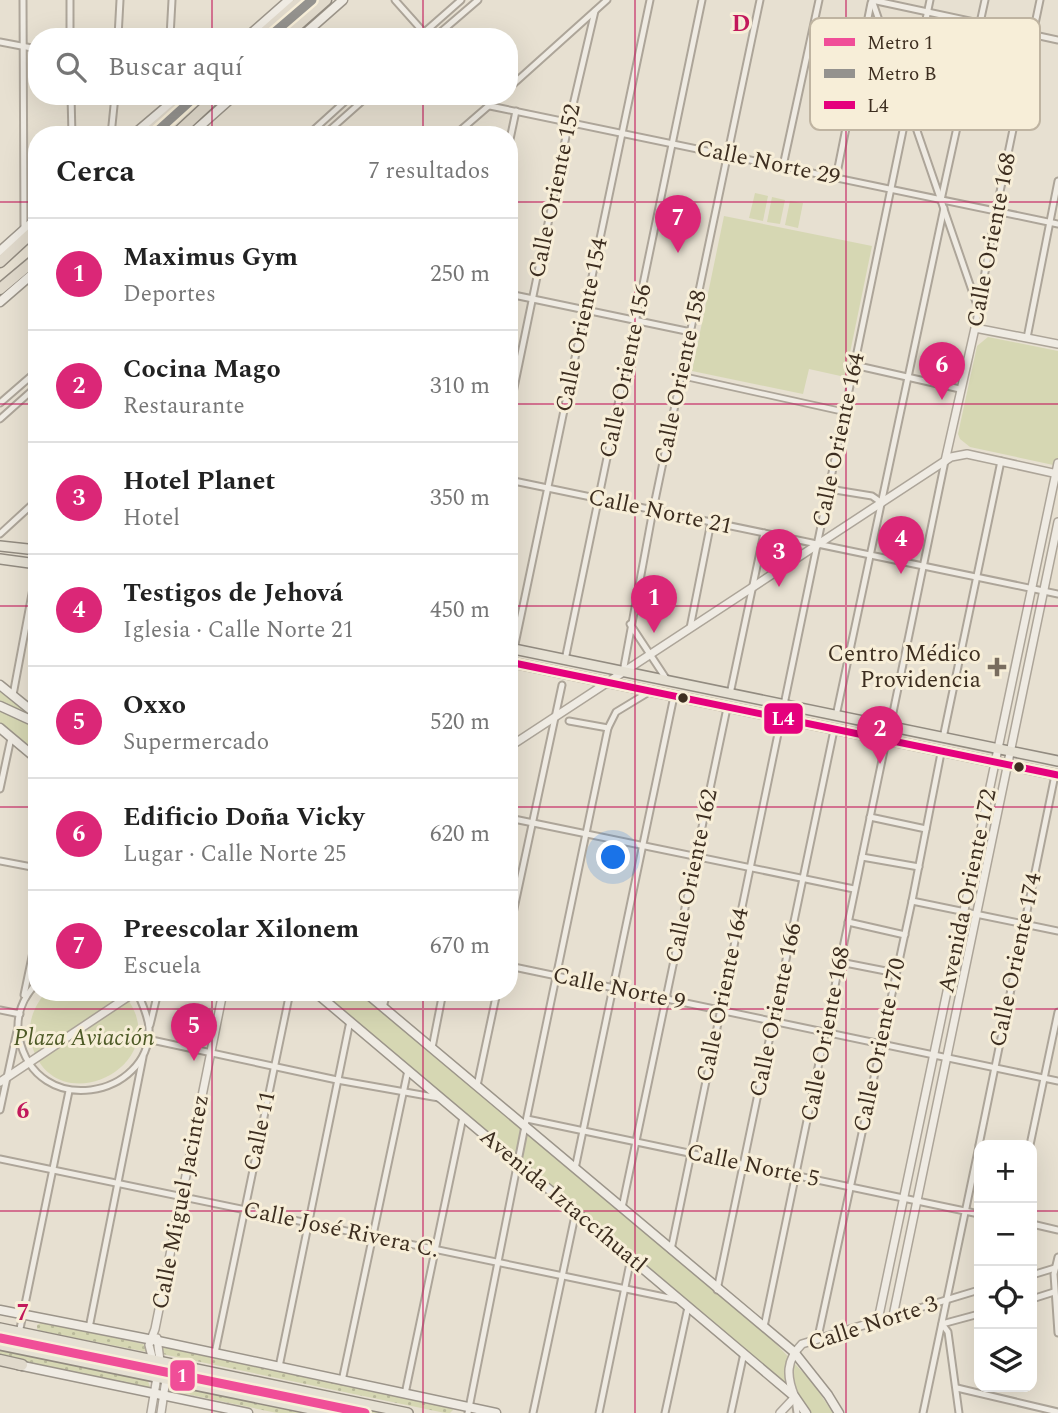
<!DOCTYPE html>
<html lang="es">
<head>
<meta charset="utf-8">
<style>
	:root { --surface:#fff; --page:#f2f2f2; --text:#222; --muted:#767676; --line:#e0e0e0; --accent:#db2777 }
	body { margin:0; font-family:Spectral,serif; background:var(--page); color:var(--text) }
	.controls { position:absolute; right:21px; bottom:21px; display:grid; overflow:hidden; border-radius:14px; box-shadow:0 7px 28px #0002 }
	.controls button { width:63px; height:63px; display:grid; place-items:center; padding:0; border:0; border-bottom:2px solid var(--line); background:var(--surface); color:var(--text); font:35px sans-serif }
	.you { position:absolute; left:614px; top:858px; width:24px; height:24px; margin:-18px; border:5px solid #fff; border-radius:50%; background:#1a73e8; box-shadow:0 0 0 10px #1a73e833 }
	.badge { display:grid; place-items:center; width:46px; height:46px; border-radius:50%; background:var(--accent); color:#fff; font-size:23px; font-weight:700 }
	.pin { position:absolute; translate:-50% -58px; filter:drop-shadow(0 2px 4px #0008) }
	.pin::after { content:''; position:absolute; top:37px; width:24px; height:21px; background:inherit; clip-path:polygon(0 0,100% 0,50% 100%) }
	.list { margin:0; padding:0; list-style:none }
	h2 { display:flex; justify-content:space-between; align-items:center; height:91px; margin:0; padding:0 28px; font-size:30px }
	h2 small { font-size:23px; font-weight:400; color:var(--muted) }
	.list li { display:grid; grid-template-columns:46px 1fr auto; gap:21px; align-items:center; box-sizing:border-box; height:112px; padding:0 28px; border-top:2px solid var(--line) }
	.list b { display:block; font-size:26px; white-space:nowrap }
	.list p { margin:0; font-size:23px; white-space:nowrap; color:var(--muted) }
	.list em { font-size:23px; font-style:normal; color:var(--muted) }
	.icon { flex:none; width:38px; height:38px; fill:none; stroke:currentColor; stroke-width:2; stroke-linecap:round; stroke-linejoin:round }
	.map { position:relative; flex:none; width:1058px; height:1413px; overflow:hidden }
	.search { position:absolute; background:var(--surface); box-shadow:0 7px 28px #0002; left:28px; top:28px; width:490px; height:77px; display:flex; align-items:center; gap:18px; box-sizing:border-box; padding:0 24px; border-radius:28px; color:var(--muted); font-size:26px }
	.panel { position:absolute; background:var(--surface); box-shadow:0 7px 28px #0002; left:28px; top:126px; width:490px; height:875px; border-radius:28px }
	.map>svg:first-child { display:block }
</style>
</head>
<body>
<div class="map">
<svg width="1058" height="1413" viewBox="0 0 1058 1413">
	<defs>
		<pattern id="grass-dots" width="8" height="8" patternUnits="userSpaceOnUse" patternTransform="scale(1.75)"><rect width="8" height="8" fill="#d6d7b3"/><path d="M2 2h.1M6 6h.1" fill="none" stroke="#b9b99a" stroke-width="1.8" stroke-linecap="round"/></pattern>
	</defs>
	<rect width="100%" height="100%" fill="#e7e0d1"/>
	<g fill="url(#grass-dots)">
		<polygon points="43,1322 139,1343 146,1345 147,1352 41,1331 37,1329 37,1325"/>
		<polygon points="35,1341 142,1364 146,1368 140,1369 34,1347 31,1345"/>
		<polygon points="165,1346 452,1407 453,1410 450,1413 445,1413 162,1354 162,1348"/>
		<polygon points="0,1350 148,1381 151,1390 0,1360"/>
		<polygon points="167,1367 401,1413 371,1413 170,1371"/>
		<polygon points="171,1383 330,1413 277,1413 172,1391"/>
	</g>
	<g fill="#d6d7b3">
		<polygon points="755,193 768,196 763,221 749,218"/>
		<polygon points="772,197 785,200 780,224 767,222"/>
		<polygon points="790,201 803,203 798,228 785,225"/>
		<polygon points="724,216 872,246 845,377 809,369 803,394 692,371"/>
		<polygon points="988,337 1058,351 1058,466 970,447 960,439 958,434 977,346"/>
		<polygon points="0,690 37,719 37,758 0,726"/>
		<path d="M 46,992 L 122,992 C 184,1063 52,1129 31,1042 C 27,1023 34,1006 46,992 Z"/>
		<polygon points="318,992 362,992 763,1330 812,1382 833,1413 811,1413 800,1397"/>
	</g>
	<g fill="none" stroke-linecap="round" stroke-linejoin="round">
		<g stroke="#ada599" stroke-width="8">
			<polyline id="pedestrian" points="682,376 845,412"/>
		</g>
		<g stroke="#ada599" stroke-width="9">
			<g id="minor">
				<polyline points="23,0 24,230"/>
				<polyline points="70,0 70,37"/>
				<polyline points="395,0 428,37"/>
				<polyline points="872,0 978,308"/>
				<polyline points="872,0 1058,40"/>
				<polyline points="118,37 120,0"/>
				<polyline points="170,37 172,0"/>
				<polyline points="419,37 461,0"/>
				<polyline points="435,37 478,0"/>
				<polyline points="0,42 37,49"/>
				<polyline points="509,88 607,0"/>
				<polyline points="71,96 72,135"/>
				<polyline points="481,96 490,106 1058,224"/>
				<polyline points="111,135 115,96"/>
				<polyline points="308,135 351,96"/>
				<polyline points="324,135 368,96"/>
				<polyline points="455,135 500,96"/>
				<polyline points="509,144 516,111"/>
				<polyline points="783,166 819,0"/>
				<polyline points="836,178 871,3"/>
				<polyline points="941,200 985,0"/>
				<polyline points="509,294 691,332"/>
				<polyline points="975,328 996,211 1040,0"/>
				<polyline points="1027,338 1058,181"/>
				<polyline points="854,365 960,389"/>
				<polyline points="0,403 37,371"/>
				<polyline points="509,412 569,122 595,11"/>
				<polyline points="0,419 37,386"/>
				<polyline points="509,480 1058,594"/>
				<polyline points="829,489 872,496 882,503"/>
				<polyline points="0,534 37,500"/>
				<polyline points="630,624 667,680"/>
				<polyline points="690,628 711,522"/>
				<polyline points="514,649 650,0"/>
				<polyline points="565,660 702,0"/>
				<polyline points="623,672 653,510 760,0"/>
				<polyline points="509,674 512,663"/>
				<polyline points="730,694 764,533"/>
				<polyline points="13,695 37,567"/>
				<polyline points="836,716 944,208"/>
				<polyline points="569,721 608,728"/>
				<polyline points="890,727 945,461"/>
				<polyline points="943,738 1001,461"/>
				<polyline points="0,789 11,738"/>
				<polyline points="870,817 926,829"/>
				<polyline points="509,818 854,889"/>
				<polyline points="862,857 919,867"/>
				<polyline points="0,861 37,868"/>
				<polyline points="912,901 1058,931"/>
				<polyline points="848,922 905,935"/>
				<polyline points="509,932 562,685"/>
				<polyline points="840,962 896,973"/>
				<polyline points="509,966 1058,1081"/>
				<path d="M 37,983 C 23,997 15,1016 19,1037 C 36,1121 151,1097 149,1028 C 148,1015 142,1003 137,992"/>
				<polyline points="24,995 37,933"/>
				<polyline points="383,1008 387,992"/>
				<polyline points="0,1010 20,1014"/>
				<polyline points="150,1025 158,992"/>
				<polyline points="147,1039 337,1080 439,1098"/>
				<polyline points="432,1048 443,992"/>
				<polyline points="477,1086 497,992"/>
				<polyline points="0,1110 17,1031"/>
				<polyline points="527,1119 979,1214"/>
				<polyline points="979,1145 1055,775"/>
				<polyline points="1030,1145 1058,1012"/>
				<polyline points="0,1159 679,1300"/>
				<polyline points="575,1169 674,696"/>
				<polyline points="622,1208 727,708"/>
				<polyline points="1032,1224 1058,1230"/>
				<polyline points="671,1250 930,0"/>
				<polyline points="1058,1257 1054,1274 1058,1333"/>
				<polyline points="1032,1275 1055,1268"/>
				<polyline points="717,1290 834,730"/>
				<polyline points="1032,1299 1054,1292"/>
				<polyline points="893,1316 979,1290"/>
				<polyline points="764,1327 886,741"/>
				<polyline points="89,1328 143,1057"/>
				<polyline points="818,1337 912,901 941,753"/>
				<polyline points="16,1348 69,1091"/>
				<polyline points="215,1353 290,992"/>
				<polyline points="279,1367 350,1021"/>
				<polyline points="342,1381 408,1070"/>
				<polyline points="957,1388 1058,1412"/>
				<polyline points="405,1394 463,1117"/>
				<polyline points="795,1399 797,1413"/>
				<polyline points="468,1413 525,1126 608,728 616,712 649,692"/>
				<polyline points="533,1413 576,1211"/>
				<polyline points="599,1413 631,1258"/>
				<polyline points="665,1413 688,1307"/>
				<polyline points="731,1413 744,1353"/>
				<polyline points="923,1413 979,1146"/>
				<polyline points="959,1413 948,1332 942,1324 979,1314"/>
			</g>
		</g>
		<g stroke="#ada599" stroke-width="10">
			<g id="tertiary">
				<polyline points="945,461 975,328 1058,344"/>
				<polyline points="509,747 951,457 967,454 1058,474"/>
				<polyline points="0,1082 135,992"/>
				<polyline points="878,1320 1058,463"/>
				<polyline points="157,1338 160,1361 166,1379 161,1413"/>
				<polyline points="151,1413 157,1377 149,1345 155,1329 223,992"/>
				<path d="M 780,1413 L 795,1397 C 786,1376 786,1360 802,1344 L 893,1316 L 1058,522"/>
			</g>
		</g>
		<g stroke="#9c958a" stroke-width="11">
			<g id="secondary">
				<polyline points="247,37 289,0"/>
				<polyline points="301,37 343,0"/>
				<polyline points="133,135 179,96"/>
				<polyline points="190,135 234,96"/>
				<polyline points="0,251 37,218"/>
				<polyline points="0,302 37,270"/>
				<polyline points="0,685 37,715"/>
				<polyline points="0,706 37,723"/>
				<polyline points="0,728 37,759"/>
				<polyline points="315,992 795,1397 806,1413"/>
				<polyline points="365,992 794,1352 828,1395 839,1413"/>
				<polyline points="0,1310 158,1341 496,1413"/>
				<polyline points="18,1365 248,1413"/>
			</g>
		</g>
		<g stroke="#928b80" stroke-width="12">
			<g id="primary">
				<polyline points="0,546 37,550"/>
				<polyline points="0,559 37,564"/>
				<polyline points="509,648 1058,761"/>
				<polyline points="509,662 1058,775"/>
				<polyline points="0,1328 408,1413"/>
				<polyline points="0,1345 330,1413"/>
			</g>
		</g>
		<g stroke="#928b80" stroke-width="13">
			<g id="trunk">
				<polyline points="259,37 301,0"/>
				<polyline points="284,37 326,0"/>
				<polyline points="146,135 191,96"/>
				<polyline points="175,135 217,96"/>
				<polyline points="0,262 37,228"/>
				<polyline points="0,289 37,258"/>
				<polyline points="0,1360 22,1365"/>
			</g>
		</g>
		<use href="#pedestrian" stroke="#efebe3" stroke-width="4.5"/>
		<use href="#minor" stroke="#efebe3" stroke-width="5"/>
		<use href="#tertiary" stroke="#efebe3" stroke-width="7"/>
		<use href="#secondary" stroke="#efebe3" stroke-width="8"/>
		<use href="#primary" stroke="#e6e1d4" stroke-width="9"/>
		<use href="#trunk" stroke="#e0d9cb" stroke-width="10"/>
		<g stroke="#f7eed8" stroke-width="12">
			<polyline id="bus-1" points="509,662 1058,775"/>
		</g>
		<use href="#bus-1" stroke="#e5007d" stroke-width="7"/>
		<g stroke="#f7eed8" stroke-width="14">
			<polyline id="metro-1" points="0,1338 365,1413"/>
		</g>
		<g stroke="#f7eed8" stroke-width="14">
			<g id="metro-2">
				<polyline points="269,37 312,0"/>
				<polyline points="153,135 196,96"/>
			</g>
		</g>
		<use href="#metro-1" stroke="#f04e98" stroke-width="9"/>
		<use href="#metro-2" stroke="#94928e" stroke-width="9"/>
	</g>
	<path fill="none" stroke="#c2185b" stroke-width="2" stroke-opacity="0.55" d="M 212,0 L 212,37M 423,0 L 423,37M 635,0 L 635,1413M 846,0 L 846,1413M 212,96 L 212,135M 423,96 L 423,135M 0,202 L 37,202M 509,202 L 1058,202M 0,404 L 37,404M 509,404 L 1058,404M 0,606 L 37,606M 509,606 L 1058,606M 0,807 L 37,807M 509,807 L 1058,807M 212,992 L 212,1413M 423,992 L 423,1413M 0,1009 L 1058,1009M 0,1211 L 979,1211M 1032,1211 L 1058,1211"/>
	<path fill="#786c5e" stroke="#f7eed8" stroke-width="2.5" d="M993.5 656.5h7v7h7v7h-7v7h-7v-7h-7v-7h7z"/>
	<g fill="#3d2e20" stroke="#f7eed8" stroke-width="2.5">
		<circle cx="683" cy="698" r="6"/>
		<circle cx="1019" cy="767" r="6"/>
	</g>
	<g text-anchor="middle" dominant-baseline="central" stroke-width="6" stroke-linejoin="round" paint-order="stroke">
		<g font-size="23" fill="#3d2e20" stroke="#f7eed8">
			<text transform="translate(768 163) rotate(12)">Calle Norte 29</text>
			<text transform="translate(555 191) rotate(-78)">Calle Oriente 152</text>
			<text transform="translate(992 240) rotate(-79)">Calle Oriente 168</text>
			<text transform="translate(582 325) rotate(-78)">Calle Oriente 154</text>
			<text transform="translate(626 371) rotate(-78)">Calle Oriente 156</text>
			<text transform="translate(681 377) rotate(-78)">Calle Oriente 158</text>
			<text transform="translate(839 440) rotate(-78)">Calle Oriente 164</text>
			<text transform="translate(660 512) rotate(12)">Calle Norte 21</text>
			<text transform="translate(692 876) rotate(-78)">Calle Oriente 162</text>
			<text transform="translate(968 891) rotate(-78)">Avenida Oriente 172</text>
			<text transform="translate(1016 960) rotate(-78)">Calle Oriente 174</text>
			<text transform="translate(619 989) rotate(12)">Calle Norte 9</text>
			<text transform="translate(723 995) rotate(-78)">Calle Oriente 164</text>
			<text transform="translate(776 1010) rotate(-78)">Calle Oriente 166</text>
			<text transform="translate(826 1034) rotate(-79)">Calle Oriente 168</text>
			<text transform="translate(880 1045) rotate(-78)">Calle Oriente 170</text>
			<text transform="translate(260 1131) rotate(-78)">Calle 11</text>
			<text transform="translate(753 1166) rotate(12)">Calle Norte 5</text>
			<text transform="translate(563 1201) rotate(40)">Avenida Iztaccíhuatl</text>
			<text transform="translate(181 1202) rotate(-79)">Calle Miguel Jacintez</text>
			<text transform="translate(341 1230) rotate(12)">Calle José Rivera C.</text>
			<text transform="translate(873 1324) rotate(-18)">Calle Norte 3</text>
		</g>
		<g font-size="23" fill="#3d2e20" stroke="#f7eed8" text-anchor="end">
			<text x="981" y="654">Centro Médico<tspan x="981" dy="26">Providencia</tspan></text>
		</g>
		<g font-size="23" font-style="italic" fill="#4d5a26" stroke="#f7eed8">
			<text x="84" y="1038">Plaza Aviación</text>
		</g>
	</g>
	<rect x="810" y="18" width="230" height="112" rx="10" fill="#f7eed8" stroke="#bfb4a1" stroke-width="2"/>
	<rect x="824" y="38" width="31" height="8" fill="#f04e98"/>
	<rect x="824" y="69" width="31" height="9" fill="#94928e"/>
	<rect x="824" y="101" width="31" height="8" fill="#e5007d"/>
	<g font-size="19" fill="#3d2e20">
		<text x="867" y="49">Metro 1</text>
		<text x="867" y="80">Metro B</text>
		<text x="867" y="112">L4</text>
	</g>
	<g font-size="23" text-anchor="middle" font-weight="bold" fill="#c2185b" stroke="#f7eed8" stroke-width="6" stroke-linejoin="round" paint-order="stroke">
		<text x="741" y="31">D</text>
		<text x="23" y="1118">6</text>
		<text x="23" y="1320">7</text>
	</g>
	<g stroke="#f7eed8" stroke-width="2.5">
		<rect x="763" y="702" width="41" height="33" rx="7" fill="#e5007d"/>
		<rect x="169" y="1359" width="27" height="33" rx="7" fill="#f04e98"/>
	</g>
	<g font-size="19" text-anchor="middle" font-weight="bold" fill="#fff">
		<text x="783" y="725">L4</text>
		<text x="182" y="1382">1</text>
	</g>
</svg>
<div class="controls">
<button>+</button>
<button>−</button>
<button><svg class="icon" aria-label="locate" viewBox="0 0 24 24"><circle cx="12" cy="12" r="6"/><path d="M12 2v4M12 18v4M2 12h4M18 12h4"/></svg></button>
<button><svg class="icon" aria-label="layers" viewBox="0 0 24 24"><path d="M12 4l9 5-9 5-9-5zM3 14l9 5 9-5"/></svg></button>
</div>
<div class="you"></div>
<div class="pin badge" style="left:654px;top:633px">1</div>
<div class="pin badge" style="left:880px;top:764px">2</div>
<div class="pin badge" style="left:779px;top:587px">3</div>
<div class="pin badge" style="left:901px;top:574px">4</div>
<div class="pin badge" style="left:194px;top:1061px">5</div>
<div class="pin badge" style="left:942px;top:400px">6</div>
<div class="pin badge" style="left:678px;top:253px">7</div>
<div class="search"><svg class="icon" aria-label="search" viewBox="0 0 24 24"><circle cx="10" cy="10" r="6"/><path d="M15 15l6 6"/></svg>Buscar aquí</div>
<section class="panel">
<h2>Cerca<small>7 resultados</small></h2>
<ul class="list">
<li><span class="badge">1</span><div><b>Maximus Gym</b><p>Deportes</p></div><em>250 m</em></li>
<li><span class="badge">2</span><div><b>Cocina Mago</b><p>Restaurante</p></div><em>310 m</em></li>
<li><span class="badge">3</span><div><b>Hotel Planet</b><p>Hotel</p></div><em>350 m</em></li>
<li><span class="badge">4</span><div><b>Testigos de Jehová</b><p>Iglesia · Calle Norte 21</p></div><em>450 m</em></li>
<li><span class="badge">5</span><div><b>Oxxo</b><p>Supermercado</p></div><em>520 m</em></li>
<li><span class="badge">6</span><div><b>Edificio Doña Vicky</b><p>Lugar · Calle Norte 25</p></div><em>620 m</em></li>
<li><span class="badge">7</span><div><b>Preescolar Xilonem</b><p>Escuela</p></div><em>670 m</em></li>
</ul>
</section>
</div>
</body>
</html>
